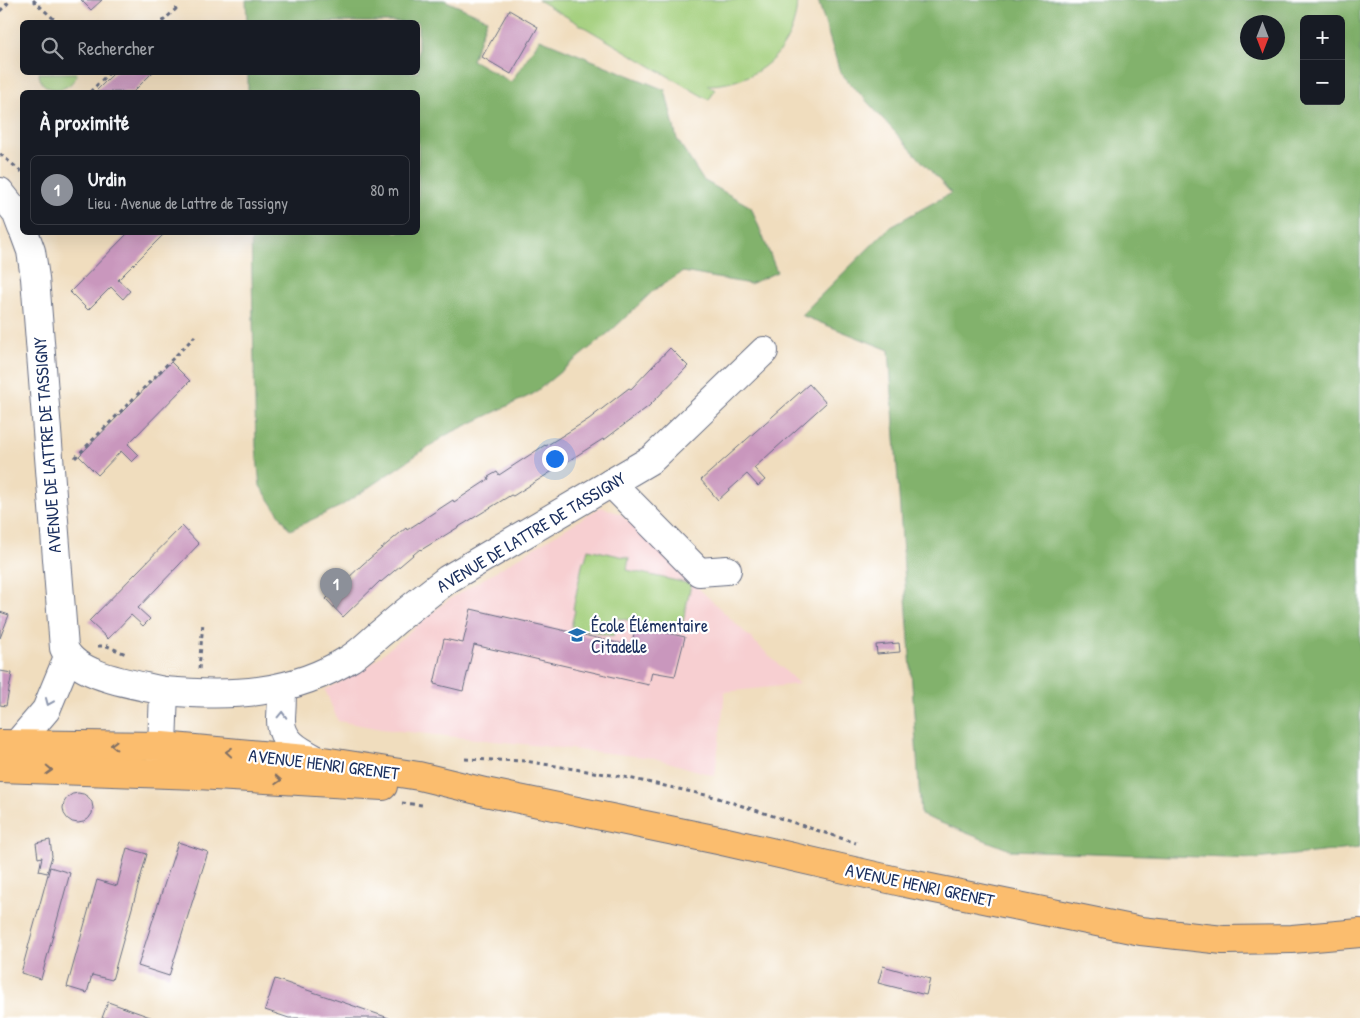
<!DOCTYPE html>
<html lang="fr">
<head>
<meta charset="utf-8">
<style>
	:root { --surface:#171b24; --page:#20242c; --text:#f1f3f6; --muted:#9ea1a6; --line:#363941; --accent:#8c9099 }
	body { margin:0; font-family:"Patrick Hand",sans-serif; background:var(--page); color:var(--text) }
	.controls { position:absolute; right:15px; top:15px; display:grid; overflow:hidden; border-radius:8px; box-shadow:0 5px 20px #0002 }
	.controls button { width:45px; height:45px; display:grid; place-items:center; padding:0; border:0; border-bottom:1px solid var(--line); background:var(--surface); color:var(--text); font:25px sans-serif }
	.compass { position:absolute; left:1240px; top:15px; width:45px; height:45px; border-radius:50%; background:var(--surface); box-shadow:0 5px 20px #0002; rotate:180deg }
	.you { position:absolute; left:554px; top:458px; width:18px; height:18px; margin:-12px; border:4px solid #fff; border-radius:50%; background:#1a73e8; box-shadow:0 0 0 8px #1a73e833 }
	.badge { display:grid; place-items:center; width:32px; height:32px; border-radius:50%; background:var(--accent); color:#fff; font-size:16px; font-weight:700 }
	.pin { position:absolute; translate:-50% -41px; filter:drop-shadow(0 1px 2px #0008) }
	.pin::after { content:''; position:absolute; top:26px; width:18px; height:15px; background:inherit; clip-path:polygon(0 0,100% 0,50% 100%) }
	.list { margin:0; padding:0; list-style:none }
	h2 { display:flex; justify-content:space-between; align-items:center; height:65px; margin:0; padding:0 20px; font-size:21px }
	h2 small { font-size:16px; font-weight:400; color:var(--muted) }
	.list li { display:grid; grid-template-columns:32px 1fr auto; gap:15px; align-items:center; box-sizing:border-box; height:70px; margin:0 10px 10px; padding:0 10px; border:1px solid var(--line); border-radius:8px }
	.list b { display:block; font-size:19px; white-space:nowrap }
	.list p { margin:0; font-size:16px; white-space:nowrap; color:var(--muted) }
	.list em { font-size:16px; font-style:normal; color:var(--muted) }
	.icon { flex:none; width:28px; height:28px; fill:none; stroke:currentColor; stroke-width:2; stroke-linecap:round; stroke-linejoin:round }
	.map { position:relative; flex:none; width:1360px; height:1018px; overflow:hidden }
	.search { position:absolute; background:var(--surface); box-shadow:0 5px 20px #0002; left:20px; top:20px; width:400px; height:55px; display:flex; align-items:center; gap:12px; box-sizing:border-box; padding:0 18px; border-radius:8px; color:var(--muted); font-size:19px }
	.panel { position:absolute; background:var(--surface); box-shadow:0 5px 20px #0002; left:20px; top:90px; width:400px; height:145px; border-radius:8px }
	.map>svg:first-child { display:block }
</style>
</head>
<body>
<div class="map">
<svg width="1360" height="1018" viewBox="0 0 1360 1018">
	<rect width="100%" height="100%" fill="#fff"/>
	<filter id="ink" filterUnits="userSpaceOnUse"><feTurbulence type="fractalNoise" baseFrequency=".02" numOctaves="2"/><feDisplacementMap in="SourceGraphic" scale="10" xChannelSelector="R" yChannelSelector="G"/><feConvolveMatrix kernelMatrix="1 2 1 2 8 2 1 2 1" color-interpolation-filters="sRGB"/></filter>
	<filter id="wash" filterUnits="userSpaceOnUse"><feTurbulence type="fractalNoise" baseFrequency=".0096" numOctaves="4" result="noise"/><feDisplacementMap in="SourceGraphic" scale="20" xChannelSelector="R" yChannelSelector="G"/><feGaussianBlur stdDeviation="1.12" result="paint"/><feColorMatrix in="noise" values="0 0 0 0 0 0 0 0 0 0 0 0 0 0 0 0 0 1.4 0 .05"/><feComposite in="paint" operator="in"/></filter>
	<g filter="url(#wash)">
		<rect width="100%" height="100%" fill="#f0ddbe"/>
		<polygon fill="#f7cfd1" points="601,507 621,514 799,684 725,692 715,776 654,758 381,729 338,721 325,690 366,668 445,602"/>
		<g fill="#a3cf7c" stroke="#5f7f6d">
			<path d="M 538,0 L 797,0 C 796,51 756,85 707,85 L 715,90 L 709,100 Z"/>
			<path d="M 39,73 L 77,73 C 72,94 40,95 39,73 Z"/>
			<polygon points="588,549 629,558 627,570 691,584 681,631 617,618 613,636 571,627 575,610 573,609 583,561 585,561"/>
		</g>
		<g fill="#82b26c" stroke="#4e7065" fill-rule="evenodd">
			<polygon points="246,0 444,0 487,19 472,60 511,82 540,39 665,90 677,139 703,180 751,207 777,272 750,284 683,272 654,290 612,330 533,394 446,435 341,506 290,530 260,486 256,447 251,233 418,232 418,92 248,92 248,73 418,72 418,22 247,22"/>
			<path d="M 818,0 L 1360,0 L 1360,848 L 1255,859 L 1010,850 L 921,815 L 889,350 L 801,315 L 891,226 L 951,193 L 840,72 ZM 1304,19 L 1341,19 L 1341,101 L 1304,101 ZM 1248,22 L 1278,22 L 1278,52 L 1248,52 Z"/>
		</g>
		<g id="blocks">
			<g fill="#c997bd">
				<polygon points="81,0 102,0 91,10"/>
				<polygon points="509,10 538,27 511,74 482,57"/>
				<polygon points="115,72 153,72 133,92 95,92"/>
				<polygon points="129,232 166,232 118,280 130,291 123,299 111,287 88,310 70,292"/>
				<polygon points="670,348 688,366 649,406 604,440 603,439 513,496 511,495 421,550 420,549 381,582 380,581 343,617 326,599 363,564 406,528 407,530 453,500 454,502 489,479 488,477 497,472 499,475 545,445 546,446 589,419 629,388 631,389"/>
				<polygon points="171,362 190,381 128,444 139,455 132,462 121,451 98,475 79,456"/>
				<polygon points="809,384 826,403 754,468 765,480 758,486 747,474 718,500 701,480"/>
				<polygon points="182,526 199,544 138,608 150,619 143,626 131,615 108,639 89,621"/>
				<polygon points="471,609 631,646 636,626 685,637 675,676 652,672 649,685 474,645 463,691 434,684 444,639 463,643"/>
				<polygon points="0,612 9,615 0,638"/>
				<polygon points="899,643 900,652 877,654 876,645"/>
				<polygon points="0,671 12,673 6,706 0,705"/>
				<circle cx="78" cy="808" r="15"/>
				<polygon points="50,840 52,856 47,873 39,871 42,857 38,858 36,843"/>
				<polygon points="178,842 208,852 169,976 138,966"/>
				<polygon points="127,848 147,854 112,980 92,975 87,993 67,987 97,880 117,886"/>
				<polygon points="50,867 70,873 41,979 21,973"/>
				<polygon points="883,966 930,979 926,995 878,983"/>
				<polygon points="275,979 389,1018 289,1018 265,1010"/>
				<polygon points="108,1002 153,1018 102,1018"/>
			</g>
		</g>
	</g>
	<g filter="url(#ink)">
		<use href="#blocks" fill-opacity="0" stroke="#666c80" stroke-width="1"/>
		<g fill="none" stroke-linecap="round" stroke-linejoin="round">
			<g stroke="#666c80" stroke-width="30">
				<g id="minor">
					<polyline points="0,192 16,212 22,228"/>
					<path d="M 24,232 L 31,251 L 35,278 L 64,648 C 76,677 135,684 164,691 L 162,746 L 160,769"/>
					<polyline points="611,483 699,572 727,570"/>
					<path d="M 281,688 C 283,699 281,709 281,720 C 281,742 300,751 317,760"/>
					<path d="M 164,691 C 231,697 292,695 351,658 C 363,650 374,638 386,629 C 406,611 427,595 448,579 L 652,459 L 764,351"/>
					<polyline points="17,744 46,710 68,657"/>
				</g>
			</g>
			<g stroke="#666c80" stroke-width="30">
				<g id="major">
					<polyline points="0,744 162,746 317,760 419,776 485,792 718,840 906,883 1141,931 1223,940 1292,939 1360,933"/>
					<polyline points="0,768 197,775 383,786"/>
				</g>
			</g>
			<g stroke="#666c80" stroke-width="3" stroke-dasharray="4 4" stroke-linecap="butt">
				<polyline points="33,0 57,22"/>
				<polyline points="0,11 11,0"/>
				<polyline points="162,22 179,6"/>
				<polyline points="90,92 110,72"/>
				<polyline points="0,154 22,172"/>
				<polyline points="75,458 195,336"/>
				<polyline points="98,646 107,646 128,655"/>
				<polyline points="199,669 203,622"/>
				<polyline points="465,759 525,761 624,777 715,797 856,843"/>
				<polyline points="402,803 423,805"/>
			</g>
			<use href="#minor" stroke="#fff" stroke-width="28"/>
			<use href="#major" stroke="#fbbd6e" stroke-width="28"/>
		</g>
		<defs><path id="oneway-chevron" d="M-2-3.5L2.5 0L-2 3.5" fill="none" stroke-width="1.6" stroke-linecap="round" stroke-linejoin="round" transform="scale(1.25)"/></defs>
		<g stroke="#8d97ae">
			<use href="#oneway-chevron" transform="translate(49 702) rotate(113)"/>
			<use href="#oneway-chevron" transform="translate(282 715) rotate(-88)"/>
		</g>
		<g stroke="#806f65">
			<use href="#oneway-chevron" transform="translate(114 745) rotate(-179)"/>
			<use href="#oneway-chevron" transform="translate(229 752) rotate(-175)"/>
			<use href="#oneway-chevron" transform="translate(49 770) rotate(2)"/>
			<use href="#oneway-chevron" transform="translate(278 780) rotate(3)"/>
		</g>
	</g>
	<defs>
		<g id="school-bare" transform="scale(1.35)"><path d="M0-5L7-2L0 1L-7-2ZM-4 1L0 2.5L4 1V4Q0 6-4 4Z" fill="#1f6fb2" stroke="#fff" stroke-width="2.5" paint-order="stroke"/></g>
	</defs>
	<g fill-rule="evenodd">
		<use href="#school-bare" x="577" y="635"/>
	</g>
	<g text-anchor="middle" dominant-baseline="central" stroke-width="4.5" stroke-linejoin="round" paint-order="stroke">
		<g font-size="18" fill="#1b2f5e" stroke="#fff">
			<text transform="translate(47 445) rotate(-94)">AVENUE DE LATTRE DE TASSIGNY</text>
			<text transform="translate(531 532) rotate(-31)">AVENUE DE LATTRE DE TASSIGNY</text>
			<text transform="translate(324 764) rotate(7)">AVENUE HENRI GRENET</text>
			<text transform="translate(920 885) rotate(12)">AVENUE HENRI GRENET</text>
		</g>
		<g font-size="18" fill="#1b2f5e" stroke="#fff" text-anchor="start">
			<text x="591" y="625">École Élémentaire<tspan x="591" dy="21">Citadelle</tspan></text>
		</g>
	</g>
</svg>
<div class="controls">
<button>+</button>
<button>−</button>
</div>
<svg class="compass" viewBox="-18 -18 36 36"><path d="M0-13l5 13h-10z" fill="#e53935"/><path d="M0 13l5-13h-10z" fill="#9ea1a6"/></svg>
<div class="you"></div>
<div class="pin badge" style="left:336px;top:609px">1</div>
<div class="search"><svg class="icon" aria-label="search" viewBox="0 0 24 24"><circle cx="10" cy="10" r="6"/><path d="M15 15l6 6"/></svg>Rechercher</div>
<section class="panel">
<h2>À proximité<small></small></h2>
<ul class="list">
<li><span class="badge">1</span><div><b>Urdin</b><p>Lieu · Avenue de Lattre de Tassigny</p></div><em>80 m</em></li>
</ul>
</section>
</div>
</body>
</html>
